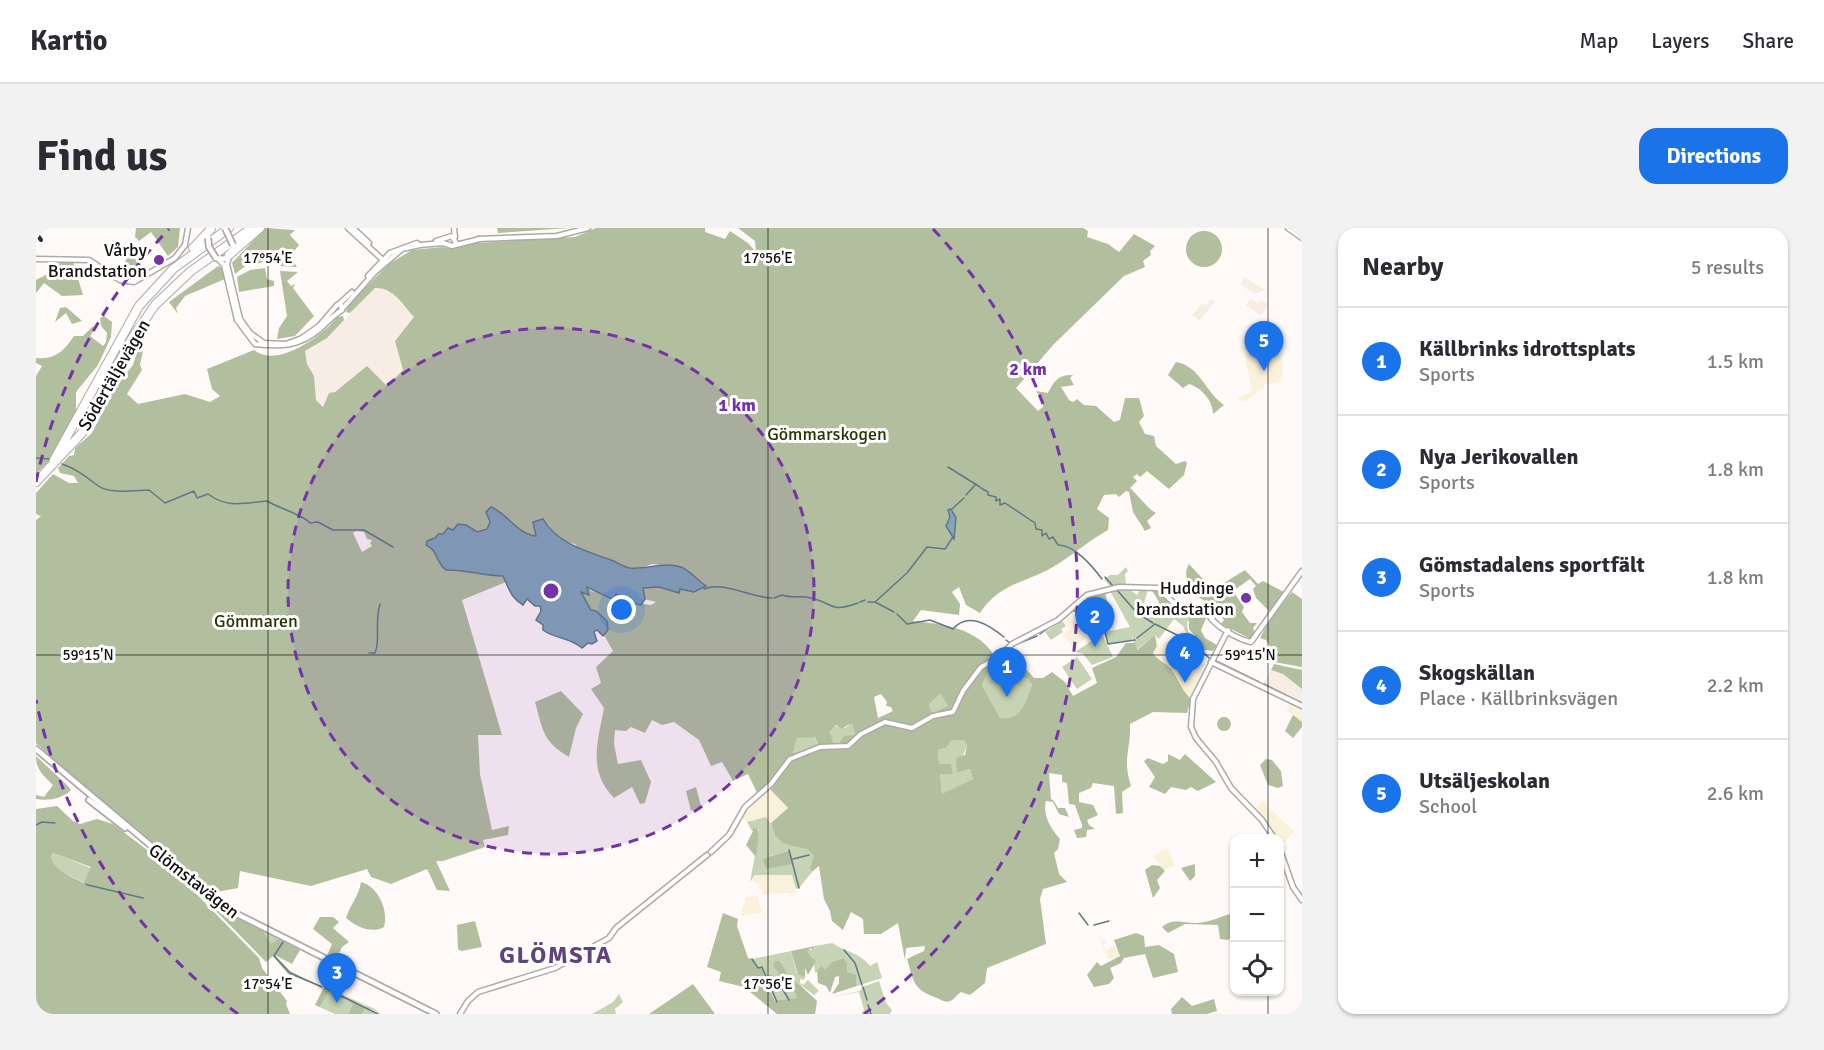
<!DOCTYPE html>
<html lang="en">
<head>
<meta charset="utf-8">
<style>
	:root { --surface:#fff; --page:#f2f2f3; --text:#2b2b33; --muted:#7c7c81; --line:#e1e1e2; --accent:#1a73e8 }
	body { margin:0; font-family:Signika,sans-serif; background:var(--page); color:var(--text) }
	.controls { position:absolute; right:18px; bottom:18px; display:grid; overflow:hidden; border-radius:12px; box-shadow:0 2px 4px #0004 }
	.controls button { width:54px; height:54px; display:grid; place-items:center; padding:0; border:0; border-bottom:2px solid var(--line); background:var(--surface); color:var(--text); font:30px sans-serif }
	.you { position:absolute; left:586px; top:382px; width:21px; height:21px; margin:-15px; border:4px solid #fff; border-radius:50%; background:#1a73e8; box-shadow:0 0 0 9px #1a73e833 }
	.badge { display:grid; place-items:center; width:39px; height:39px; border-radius:50%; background:var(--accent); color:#fff; font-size:20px; font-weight:700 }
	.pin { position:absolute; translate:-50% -50px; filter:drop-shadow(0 2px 3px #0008) }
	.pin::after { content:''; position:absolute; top:32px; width:21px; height:18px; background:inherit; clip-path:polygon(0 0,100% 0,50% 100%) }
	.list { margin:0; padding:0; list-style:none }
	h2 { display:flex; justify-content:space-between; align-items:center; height:78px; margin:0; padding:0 24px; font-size:26px }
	h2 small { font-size:20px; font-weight:400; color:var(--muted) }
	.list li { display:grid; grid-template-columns:39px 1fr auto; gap:18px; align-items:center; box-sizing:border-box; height:108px; padding:0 24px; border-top:2px solid var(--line) }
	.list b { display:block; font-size:22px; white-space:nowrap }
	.list p { margin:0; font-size:20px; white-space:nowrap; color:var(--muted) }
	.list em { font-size:20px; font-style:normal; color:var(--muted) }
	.icon { flex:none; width:33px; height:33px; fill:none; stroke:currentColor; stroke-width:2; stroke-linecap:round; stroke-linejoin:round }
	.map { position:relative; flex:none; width:1266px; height:786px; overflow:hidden; border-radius:18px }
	header { display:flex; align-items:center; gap:36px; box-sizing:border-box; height:84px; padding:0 30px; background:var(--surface); border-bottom:2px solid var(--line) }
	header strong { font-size:28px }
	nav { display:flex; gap:33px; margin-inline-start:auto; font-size:21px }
	.intro { display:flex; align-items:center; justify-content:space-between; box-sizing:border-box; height:144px; padding:0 36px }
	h1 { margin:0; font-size:42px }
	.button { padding:15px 27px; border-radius:18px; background:var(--accent); color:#fff; font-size:21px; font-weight:700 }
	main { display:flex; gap:36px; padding:0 36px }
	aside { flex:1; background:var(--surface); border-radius:18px; box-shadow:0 2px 4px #0004 }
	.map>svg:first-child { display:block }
</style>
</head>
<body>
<header>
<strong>Kartio</strong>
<nav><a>Map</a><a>Layers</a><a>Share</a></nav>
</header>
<div class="intro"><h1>Find us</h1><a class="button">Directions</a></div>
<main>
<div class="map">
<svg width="1266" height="786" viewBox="0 0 1266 786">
	<rect width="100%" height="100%" fill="#fffaf7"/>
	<g fill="#f8ede4">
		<polygon points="1208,49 1229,62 1219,66 1205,57"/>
		<polygon points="339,59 351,60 378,89 359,113 367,142 351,158 331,138 292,170 288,179 280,172 278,148 271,136 269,123 291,110"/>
		<polygon points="1175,71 1179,74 1163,93 1156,87 1165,76 1170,77"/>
		<polygon points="1214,71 1222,75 1224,72 1232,76 1225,88 1210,77"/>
		<polygon points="1235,442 1247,446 1266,461 1266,474 1227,455"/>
	</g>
	<g fill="#faf1db">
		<polygon points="1224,113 1239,113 1239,123 1246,125 1247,151 1241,155 1228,156 1228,160 1210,173 1203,172 1202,169 1216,164 1209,128"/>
		<polygon points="1032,387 1050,410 1037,420 1027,406 1034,401 1026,391"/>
		<polygon points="1131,414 1168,437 1167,446 1155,471 1142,458 1140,448 1116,425 1121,418"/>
		<polygon points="1254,475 1266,481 1266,494 1250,482"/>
		<polygon points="732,559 752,581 735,595 730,589 711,594 705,590 710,579"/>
		<polygon points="1228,572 1235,582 1258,603 1244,619 1244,610 1238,610 1216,583"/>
		<polygon points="1132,620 1139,638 1128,642 1117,627"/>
		<polygon points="719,647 756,647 761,665 726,666 726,661 721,661 724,657 717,653"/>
		<polygon points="721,668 726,685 705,687 710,669"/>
		<polygon points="1063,708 1070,715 1067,718 1071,722 1077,717 1081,721 1084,726 1081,730 1072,731"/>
	</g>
	<g fill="#c6d3b5" fill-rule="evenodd">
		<circle cx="1232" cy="118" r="7"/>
		<polygon points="1090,339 1092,343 1089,346 1090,359 1075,360 1068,351 1074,347 1082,347"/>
		<polygon points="1084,361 1093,361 1101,367 1104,362 1112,361 1108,375 1123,387 1131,388 1137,378 1159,383 1151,395 1152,404 1161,409 1159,411 1152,409 1147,398 1138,391 1123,411 1119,407 1100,422 1096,408 1096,412 1072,416 1069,404 1094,399 1074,363"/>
		<polygon points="1026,393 1030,398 1025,401 1027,404 1015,412 1009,404"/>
		<polygon points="1066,406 1077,429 1056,437 1047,426 1039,424"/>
		<polygon points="1041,429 1056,451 1041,461 1026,439"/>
		<path d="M 972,441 L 992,451 L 996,457 C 989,473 987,492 964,490 L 946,457 L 951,445 Z"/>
		<polygon points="904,466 912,478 898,484 895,483 893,476"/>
		<polygon points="813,496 816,496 819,507 798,517 794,505 799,498 809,500"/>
		<polygon points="778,508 783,518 757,525 761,509"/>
		<polygon points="916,512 928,512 931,517 921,545 934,541 937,551 906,567 904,546 917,545 903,536 902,522 910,520"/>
		<polygon points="952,515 955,527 943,527 940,516"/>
		<path d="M 730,589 L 738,600 L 738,605 L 750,617 C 761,614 773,620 779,630 L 777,643 L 763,660 L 760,661 L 756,647 L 719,647 L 714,654 L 723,606 L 722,601 L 715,601 L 711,594 ZM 753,622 L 756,634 L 730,641 L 726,631 Z"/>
		<path d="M 17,625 L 55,640 L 49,655 C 36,648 18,644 15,628 Z"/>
		<polygon points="227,703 286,732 242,711 235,717"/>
		<path d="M 796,715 C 810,724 823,724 834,738 L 841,734 L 846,750 L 821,758 C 821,749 819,748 811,744 L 811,735 L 806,730 L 796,734 L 792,741 L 788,742 L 787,739 L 779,745 L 777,729 L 771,725 L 772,722 L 778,722 L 779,718 Z"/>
		<polygon points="755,723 761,745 769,749 768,752 764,751 764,755 767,757 772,752 783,763 778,767 762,755 761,770 740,774 734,765 741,760 736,746 730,747 722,740 716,731"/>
		<path d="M 301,740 C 333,751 364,768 393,786 L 301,741 L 291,760 L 339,781 L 345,786 L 332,779 L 342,786 L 326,786 L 330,778 L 314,771 L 313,774 L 317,776 L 312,786 L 299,786 L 284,779 L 292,763 L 308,770 L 288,759 Z"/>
		<polygon points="843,753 850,775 856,782 854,786 825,786 828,782 823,764 794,769 824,763 826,759"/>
		<polygon points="583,766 587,774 579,781 580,786 556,786 577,774"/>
	</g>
	<g fill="#b1bf9e" fill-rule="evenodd">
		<polygon points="100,0 144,0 142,19 132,28 115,4 103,13 99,9"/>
		<polygon points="229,0 259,2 254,7 263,17 254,28 261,39 244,38 240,32 211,37 199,46 196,35"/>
		<polygon points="461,0 533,0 462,5"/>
		<path d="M 560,0 L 669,0 L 669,4 L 689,11 L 694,3 L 712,15 L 720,24 L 719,13 L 702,0 L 1047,0 L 1052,3 L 1051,9 L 1072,16 L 1083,24 L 1098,6 L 1119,18 L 1114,23 L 1115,27 L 1107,33 L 1109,39 L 1088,48 L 1018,116 L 980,160 L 1002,183 L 1007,179 L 1007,173 L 1000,163 L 1012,165 C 1018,152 1024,146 1037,147 L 1034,150 L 1038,157 L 1025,159 L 1033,172 L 1037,174 L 1041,171 L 1048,177 L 1060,178 L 1078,194 L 1084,192 L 1089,170 L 1103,170 L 1108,188 L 1103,194 L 1109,206 L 1118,208 L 1120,218 L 1140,236 L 1149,233 L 1151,235 L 1148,247 L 1133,261 L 1111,243 L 1104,249 L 1101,246 L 1097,249 L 1101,253 L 1094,260 C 1102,267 1112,281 1120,285 L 1111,293 L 1115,300 L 1109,303 L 1097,284 L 1093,264 L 1090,263 L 1083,269 L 1080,266 L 1068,267 L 1061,281 L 1073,290 L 1072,302 C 1054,312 1039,325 1022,336 C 993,355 965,353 944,385 L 930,377 L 923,359 L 916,364 L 924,376 L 923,387 L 885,382 L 877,393 C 907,396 943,400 959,429 C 976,426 987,437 998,450 L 1007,450 L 1016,444 L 1029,454 L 1037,468 L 1061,455 L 1056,440 L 1080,429 L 1090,415 L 1099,415 L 1101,422 L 1119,407 L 1121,418 L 1117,425 C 1122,433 1129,434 1135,441 C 1143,451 1143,459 1155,471 L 1151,485 L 1117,484 L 1094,496 C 1095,523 1086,529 1095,558 L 1086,564 L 1087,585 L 1080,586 L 1078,558 L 1057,555 L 1055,560 L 1043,565 L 1043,574 L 1057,577 L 1062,587 L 1051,592 L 1053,597 L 1059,601 L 1051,602 L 1050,609 L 1041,610 L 1038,602 L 1046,600 L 1046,597 L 1039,577 L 1033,576 L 1031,555 L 1026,554 L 1026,547 L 1013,545 L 1015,571 L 1018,573 L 1022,580 L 1029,580 L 1033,589 L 1023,586 L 1017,574 L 1010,573 C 1006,586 1015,601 1024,611 L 1022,621 L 1018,625 L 1023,646 L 1031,654 L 1007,661 L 1004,671 L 1010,716 L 951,740 L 949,755 L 934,767 L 925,764 C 920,767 919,771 914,773 C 909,775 906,772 901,770 C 876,761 878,753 871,731 L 888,723 L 889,718 L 870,720 L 869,732 L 862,695 L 845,706 L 828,706 L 827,691 L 815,684 L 807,702 L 796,693 L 794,683 L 788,671 L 783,638 L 777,643 L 774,640 L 778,628 L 771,621 L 748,616 L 739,607 L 735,595 L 752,580 L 732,559 L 722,567 L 712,546 L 697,553 L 686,534 L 675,538 L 663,512 L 638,494 L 626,497 L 616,492 L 609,505 L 595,499 L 590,503 L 579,502 L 578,516 L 582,536 L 605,532 L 615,554 L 609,575 L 604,576 L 596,559 L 578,570 C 551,542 562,513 568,480 L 555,461 L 565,455 L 560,439 L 577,423 L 568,407 L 572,402 C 570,391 565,385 555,382 L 544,365 L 553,367 L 552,359 L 555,363 L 578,368 L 580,365 L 595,374 L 615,377 L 620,374 L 608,371 L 607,360 L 623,359 L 643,365 L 644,361 L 658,364 L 669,358 L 652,342 L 644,339 L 616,336 L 605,340 L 593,340 L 567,329 L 560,329 L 543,322 L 539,316 L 527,313 L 512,301 L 507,291 L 498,293 L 500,307 C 483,309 470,287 455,279 L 451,285 L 454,299 L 441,304 L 424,296 L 418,302 L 412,301 L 407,306 L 401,306 L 392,318 L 398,321 L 403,335 L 408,341 L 467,348 L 470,354 L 426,372 L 466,507 L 442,507 L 444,546 L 456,602 L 473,598 L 472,607 L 447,612 L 449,619 L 407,633 L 400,633 L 414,663 L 401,662 L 391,641 L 355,656 L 335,649 L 331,641 L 275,658 L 204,643 L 202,660 L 175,665 L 41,554 L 0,515 L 0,292 L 5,288 L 0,286 L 0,265 L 17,246 L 33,255 L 42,255 L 38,248 L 24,245 L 22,240 L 33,228 L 38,227 L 39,220 L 56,205 L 78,161 L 97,137 L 104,115 L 109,113 L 104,137 L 106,142 L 91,166 L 102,176 L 149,166 L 174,174 L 184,168 L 176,161 L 171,141 L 218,122 C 240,141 287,108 301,89 L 307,88 L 308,92 L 291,110 L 269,123 L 271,136 L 278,148 L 280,172 L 287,179 L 293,165 L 299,164 L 331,138 L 351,158 L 367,142 L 359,113 L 378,89 C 366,76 357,59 339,60 L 314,85 L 310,84 L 312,77 L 353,36 L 376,22 L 406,19 L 418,21 L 423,16 L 539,9 ZM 320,303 L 328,304 L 331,311 L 336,312 L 334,315 L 336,318 L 326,324 L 317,305 ZM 972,441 L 992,451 L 996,457 C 989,473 987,492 964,490 L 946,457 L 951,445 ZM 845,466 L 851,474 L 850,478 L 855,479 L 857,483 L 842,490 L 838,469 ZM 904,466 L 912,478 L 898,484 L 895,483 L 893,476 ZM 813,496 L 816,496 L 819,507 L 808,508 L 802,517 L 798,517 L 794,504 L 800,497 L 806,501 ZM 779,509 L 783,518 L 757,525 L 761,510 ZM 916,512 L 928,512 L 931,517 L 929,527 L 920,530 L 921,545 L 934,541 L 937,551 L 906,566 L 904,546 L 917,546 L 915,536 L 903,536 L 902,522 L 910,520 Z"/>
		<circle cx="1168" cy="21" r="18"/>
		<path d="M 94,24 C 104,27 107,39 104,49 L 91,52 L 84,44 Z"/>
		<polygon points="25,33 37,34 47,67 26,68 8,55 0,65 0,52 17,43"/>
		<polygon points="182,38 186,40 189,51 149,68 140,80 142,86 133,74"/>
		<polygon points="229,40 231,51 238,53 238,58 203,64 201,49 214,42"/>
		<polygon points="244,43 262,44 251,53 255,58 259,56 257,60 278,88 259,108 241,111 243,100 251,88"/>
		<polygon points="30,79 46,93 36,96 30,85 19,94 24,80"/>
		<path d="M 68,88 L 76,94 L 75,109 L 62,137 L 40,164 L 40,186 L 18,228 L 0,246 L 0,148 L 6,138 L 0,135 L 0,130 C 19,132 28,123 38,108 L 47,108 L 57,98 L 59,101 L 54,108 L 67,118 L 70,114 L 71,105 L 65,98 L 64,90 Z"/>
		<path d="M 1140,134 C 1164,138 1170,165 1188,177 L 1177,186 C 1177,173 1166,160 1153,156 L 1147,160 L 1132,147 Z"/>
		<path d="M 1153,336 L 1167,351 L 1166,358 L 1170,363 L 1175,363 L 1209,342 L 1222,356 L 1227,353 L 1250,365 L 1233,383 L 1220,370 L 1217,361 L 1220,358 L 1214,351 L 1197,363 L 1208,379 L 1206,384 L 1214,395 L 1221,395 L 1217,400 L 1220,406 L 1215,411 L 1185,396 L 1188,392 L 1178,379 L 1172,378 L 1172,374 C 1158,370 1144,349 1153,336 Z"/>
		<polygon points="1115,361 1124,363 1137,378 1132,388 1118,385 1123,374"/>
		<polygon points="1069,364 1075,392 1065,400 1062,399 1063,386 1053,385 1048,378 1055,367"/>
		<polygon points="1256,364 1266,371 1266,439 1238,434 1241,430 1230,412 1224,410 1235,390"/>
		<polygon points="1164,384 1171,388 1165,402 1169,410 1181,417 1177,423 1163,421 1159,411 1160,409 1153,401 1153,389"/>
		<polygon points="1238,436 1266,442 1266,461 1247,446 1235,442"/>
		<path d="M 525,463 L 547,486 L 540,500 L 533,529 C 506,513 507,502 499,474 Z"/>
		<polygon points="1257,487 1266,494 1266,499 1257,510 1249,503"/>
		<circle cx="1188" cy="496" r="7"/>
		<polygon points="1132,526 1144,532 1149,526 1180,554 1162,563 1155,559 1150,562 1135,559 1129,566 1113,559 1119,549 1108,533 1112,530 1127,536 1132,533"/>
		<path d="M 0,528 L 33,559 L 35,562 C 26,571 12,573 0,571 L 0,567 L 8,569 L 17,557 C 7,547 0,542 0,528 Z"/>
		<polygon points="1230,531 1236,532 1245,543 1247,558 1242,560 1232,557 1224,537"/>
		<polygon points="660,559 665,578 655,583 650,563"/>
		<path d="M 21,578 L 37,593 L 44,596 L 61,591 L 77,596 L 135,640 L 223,730 L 226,740 L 251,773 L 250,776 L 254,786 L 0,786 L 0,581 ZM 17,625 L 55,639 L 48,655 C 35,648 18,643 15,628 Z"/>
		<polygon points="721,600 723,606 720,629 710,617 717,603 715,601"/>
		<polygon points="754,622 756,636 730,641 726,631"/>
		<polygon points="1159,636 1159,648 1154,653 1145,640"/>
		<polygon points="1116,637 1124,638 1129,643 1121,652 1124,660 1117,670 1109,642"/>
		<path d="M 325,654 C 342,658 353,683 348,699 C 336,706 320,699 310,690 C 314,677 323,668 325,654 Z"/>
		<polygon points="189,682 227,703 235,716 242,711 264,722 256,736 239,727 254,743 285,759 252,746 237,728 230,734 180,683"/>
		<polygon points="687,685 702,691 701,698 712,730 716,731 721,740 726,739 730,747 736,746 742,759 734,764 739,773 761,770 757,758 762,755 781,773 779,786 741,786 708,759 683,753 685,744 671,739"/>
		<path d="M 1198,685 L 1198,707 L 1192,712 L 1184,711 L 1182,697 L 1149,696 L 1132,705 L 1126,699 C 1138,689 1149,696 1162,695 C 1176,694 1187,687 1198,685 Z"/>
		<polygon points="284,689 297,689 303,694 297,700 313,714 306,719 299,734 290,730 296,716 277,701"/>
		<polygon points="439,693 446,719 425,723 422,721 421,697"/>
		<polygon points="1100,705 1108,708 1109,719 1123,717 1138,726 1142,744 1117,750 1109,726 1088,730 1085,735 1074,740 1078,750 1073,756 1058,759 1051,747 1061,734 1065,738 1084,728 1078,712"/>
		<polygon points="779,718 777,723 775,720 771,724 780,733 772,747 769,740 769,749 762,746 755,723"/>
		<polygon points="807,730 811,735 811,744 820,747 821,758 796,766 803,755 803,748 799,749 794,765 790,758 782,755 781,742 786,738 789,742 796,734"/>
		<path d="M 739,733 L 743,733 C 750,741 752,747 749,757 L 741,749 L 743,745 L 737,738 Z"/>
		<polygon points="657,756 679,786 613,786"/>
		<polygon points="288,759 308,769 306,771 292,764 284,779 299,786 279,777"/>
		<polygon points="1146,769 1156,778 1178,771 1181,783 1171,786 1136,786 1135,781"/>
		<polygon points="314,771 344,786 330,779 326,786 312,786 317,776 313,774"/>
	</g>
	<g fill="#81a6b8" stroke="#5f7985" stroke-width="1.5">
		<path d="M 455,279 C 472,286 481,306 500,308 L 497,294 L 507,291 C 521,316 553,324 575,332 C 581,334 587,339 594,340 C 612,342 627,333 645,339 C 654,342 662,353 670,358 L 658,364 L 644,361 L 643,365 L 623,359 L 607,360 L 609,371 L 605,377 L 587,373 L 585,368 L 580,366 L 578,371 L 574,370 L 551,359 L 553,367 L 545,364 L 555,382 L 560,383 L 571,393 L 572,402 L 567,408 L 561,402 L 558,404 L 561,413 L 556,416 L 552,415 L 546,420 C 533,409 519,411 507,402 L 507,397 L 500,392 L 505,383 L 504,378 L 499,378 L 491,371 L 487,377 C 474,369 473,360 467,348 C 447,348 428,341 410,342 C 399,334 403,323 390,317 L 391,313 L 399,310 L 402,306 L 407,306 L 412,300 L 417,302 L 422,296 L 430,297 L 441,304 L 451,301 L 454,294 L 450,284 Z"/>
		<polygon points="915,281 920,290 918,311 910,298 914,289 912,282"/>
	</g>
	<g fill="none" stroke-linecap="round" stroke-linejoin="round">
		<g stroke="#5f7985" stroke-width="1.5">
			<polyline points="0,230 14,231"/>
			<path d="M 26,236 C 41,241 50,249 61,257 C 73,267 101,262 113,262 L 129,275 L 158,263 L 161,270 L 172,266 C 192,281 208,275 231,273 C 242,280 268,287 274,295 L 282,294 L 297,302 L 328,302 L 357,319"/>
			<polyline points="912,239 944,259"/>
			<path d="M 945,260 L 952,264 L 952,267 L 960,269 L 960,273 L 964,271 L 964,277 L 969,275 L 999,295 L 1000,301 L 1006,302 L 1006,308 L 1010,305 L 1013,311 L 1017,309 L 1022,317 C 1039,317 1056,338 1066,351"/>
			<polyline points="930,267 940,256"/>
			<polyline points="916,281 928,270"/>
			<polyline points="1069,349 1078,359"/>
			<path d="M 668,361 C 689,353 712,369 736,370"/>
			<polyline points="1081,362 1101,385 1117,395"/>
			<path d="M 738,370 L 746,367 C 756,371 765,367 775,370 C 800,376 793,385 822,375"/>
			<polyline points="824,374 829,372"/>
			<polyline points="832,374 839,374 858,384"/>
			<polyline points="839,374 871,345 891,319 909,321 917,309"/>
			<polyline points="1037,382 1040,384 1043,382 1052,391 1058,404 1068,401"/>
			<path d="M 861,386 L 871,396 L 894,392 L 917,401 C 932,383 953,397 968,409"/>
			<polyline points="1069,404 1072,416 1099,412"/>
			<polyline points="1004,406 1018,396"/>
			<polyline points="1101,410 1119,396 1141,407"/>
			<polyline points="970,412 974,415"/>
			<polyline points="1158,415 1174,431"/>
			<polyline points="981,416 1001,408"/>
			<path d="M 333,425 L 339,425 C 345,410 338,395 344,376"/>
			<polyline points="1180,433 1223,454"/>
			<polyline points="1228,456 1266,475"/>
			<polyline points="0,597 6,594 19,595"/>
			<polyline points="753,622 763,660"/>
			<polyline points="757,631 773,627"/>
			<polyline points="50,656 51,657"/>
			<polyline points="52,657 107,670"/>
			<polyline points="1043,685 1052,697"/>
			<polyline points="1058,697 1073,693"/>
			<polyline points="247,714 238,728 254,745 286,759"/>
			<polyline points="808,722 819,735 826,757"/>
			<polyline points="716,731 722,740 726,739 741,774"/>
			<polyline points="827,759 831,772"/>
			<polyline points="289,760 342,786"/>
			<polyline points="746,760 753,772"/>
			<polyline points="832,777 835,786"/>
		</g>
		<g stroke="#ada9a6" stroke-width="7">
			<g id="tertiary">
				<polyline points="312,0 347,32"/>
				<polyline points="317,0 333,15"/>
				<polyline points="418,0 419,9"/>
				<polyline points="1252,0 1266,10"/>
				<polyline points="442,11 521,8 552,0"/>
				<polyline points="400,13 416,8 420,15"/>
				<polyline points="0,31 53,32 84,52 98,54 139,30 149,17 152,0"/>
				<path d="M 183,32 L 188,37 L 201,92 L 219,116 C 245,119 263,119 285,100 C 292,93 298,87 306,82 L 305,77 L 301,77 L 283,98 L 266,110 L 250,116 L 228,115 L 214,105 L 204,91 L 191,36 L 193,29"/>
				<polyline points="332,48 354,25 381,15"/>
				<polyline points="303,76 316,64"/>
				<polyline points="307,80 339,44 366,21 384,17 407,15 416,18 444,11"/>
				<polyline points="1192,402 1157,471 1155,499 1160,510 1180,534 1195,560 1226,592 1238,610"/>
				<polyline points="1175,434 1266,478"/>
				<polyline points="1244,622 1257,659 1266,672"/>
				<path d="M 675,624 L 693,607 L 709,579 L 735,556 L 754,531 L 784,519 L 812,518 L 825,506 L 849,494 L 876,500 L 897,488 L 917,484 L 927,463 L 945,439 L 962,430 L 976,416 L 1022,392 L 1051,367 L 1083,359 L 1122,360 L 1141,378 L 1171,381 C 1172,395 1201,411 1215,414 L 1266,343"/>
				<polyline points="424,786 432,773 442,764 519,740 573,710 580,700 671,627"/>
			</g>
		</g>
		<g stroke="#ada9a6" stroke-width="8">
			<g id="secondary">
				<polyline points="180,30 189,31 194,25"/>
				<polyline points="0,521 189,680 400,786"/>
				<polyline points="53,572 89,600"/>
			</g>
		</g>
		<g stroke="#ada9a6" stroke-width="10">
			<g id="motorway">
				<polyline points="157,20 175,1"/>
				<polyline points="193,27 224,0"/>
				<polyline points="18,232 103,78 137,41 193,0"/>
				<polyline points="0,254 46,205 95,112 119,77 155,43 216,0"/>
			</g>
		</g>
		<use href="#tertiary" stroke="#fff" stroke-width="4"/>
		<use href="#secondary" stroke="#fff" stroke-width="4.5"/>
		<use href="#motorway" stroke="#fff" stroke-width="8"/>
		<g stroke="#2d2c2a" stroke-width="4">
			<polyline id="rail" points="0,5 5,12"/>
		</g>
		<use href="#rail" stroke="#fff" stroke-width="1.5" stroke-dasharray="4.5" stroke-linecap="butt"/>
		<g stroke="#ada9a6" stroke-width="8" stroke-linecap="butt">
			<g id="secondary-bridge">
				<polyline points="189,0 197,17"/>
				<polyline points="172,10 173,19 180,30"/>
			</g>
		</g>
		<use href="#secondary-bridge" stroke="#fff" stroke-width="4.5"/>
	</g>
	<path fill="none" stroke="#11100f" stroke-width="1.5" stroke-opacity="0.45" d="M 232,0 L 232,786M 732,0 L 732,786M 1232,0 L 1232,610M 0,427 L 1266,427M 1232,764 L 1232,786"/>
	<circle cx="515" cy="363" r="263" fill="#7433a8" fill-opacity=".12"/>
	<g fill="none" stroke="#7433a8" stroke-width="3" stroke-dasharray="10 8">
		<circle cx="515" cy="363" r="263"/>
		<path d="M202 786A526 526 0 0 1 0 472M0 254A526 526 0 0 1 133 1M897 1A526 526 0 0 1 828 786"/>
	</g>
	<g fill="#7433a8" stroke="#fff" stroke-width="2">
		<circle cx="123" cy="32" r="6"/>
		<circle cx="1210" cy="370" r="6"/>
	</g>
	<g text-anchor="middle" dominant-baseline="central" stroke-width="6" stroke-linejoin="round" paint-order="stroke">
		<g font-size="18" fill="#11100f" stroke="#fff" text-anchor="end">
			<text x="111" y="22">Vårby<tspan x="111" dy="21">Brandstation</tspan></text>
			<text x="1198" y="360">Huddinge<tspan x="1198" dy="21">brandstation</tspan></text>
		</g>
		<g font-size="18" fill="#11100f" stroke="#fff">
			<text transform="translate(78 147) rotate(-60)">Södertäljevägen</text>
			<text transform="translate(158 653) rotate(38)">Glömstavägen</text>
		</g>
		<g font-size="18" fill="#263601" stroke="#fff">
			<text x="791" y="206">Gömmarskogen</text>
			<text x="220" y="393">Gömmaren</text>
		</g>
		<g font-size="24" font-weight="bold" letter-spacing="1.5" fill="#60427d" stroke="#fff">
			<text x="520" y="727">GLÖMSTA</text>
		</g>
	</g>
	<g font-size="15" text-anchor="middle" fill="#11100f" stroke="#fff" stroke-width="6" stroke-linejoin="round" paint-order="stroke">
		<text x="232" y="35">17°54'E</text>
		<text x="732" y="35">17°56'E</text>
		<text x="52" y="432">59°15'N</text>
		<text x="1214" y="432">59°15'N</text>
		<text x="232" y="761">17°54'E</text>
		<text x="732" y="761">17°56'E</text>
	</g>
	<circle cx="515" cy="363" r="9" fill="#7433a8" stroke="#fff" stroke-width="3"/>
	<g font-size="18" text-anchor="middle" font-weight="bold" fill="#7433a8" stroke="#fff" stroke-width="6" stroke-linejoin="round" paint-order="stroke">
		<text x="992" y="147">2 km</text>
		<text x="701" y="183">1 km</text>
	</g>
</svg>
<div class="controls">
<button>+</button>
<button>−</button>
<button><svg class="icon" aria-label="locate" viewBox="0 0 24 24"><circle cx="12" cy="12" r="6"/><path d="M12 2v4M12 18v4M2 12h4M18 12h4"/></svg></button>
</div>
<div class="you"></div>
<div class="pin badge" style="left:971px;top:469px">1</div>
<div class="pin badge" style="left:1059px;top:419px">2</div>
<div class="pin badge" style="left:301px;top:775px">3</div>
<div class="pin badge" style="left:1149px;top:455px">4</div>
<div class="pin badge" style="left:1228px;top:143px">5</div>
</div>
<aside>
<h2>Nearby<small>5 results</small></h2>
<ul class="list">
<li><span class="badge">1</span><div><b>Källbrinks idrottsplats</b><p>Sports</p></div><em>1.5 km</em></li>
<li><span class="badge">2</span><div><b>Nya Jerikovallen</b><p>Sports</p></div><em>1.8 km</em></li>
<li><span class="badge">3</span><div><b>Gömstadalens sportfält</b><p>Sports</p></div><em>1.8 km</em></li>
<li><span class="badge">4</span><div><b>Skogskällan</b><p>Place · Källbrinksvägen</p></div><em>2.2 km</em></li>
<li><span class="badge">5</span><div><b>Utsäljeskolan</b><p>School</p></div><em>2.6 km</em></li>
</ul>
</aside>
</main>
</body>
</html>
